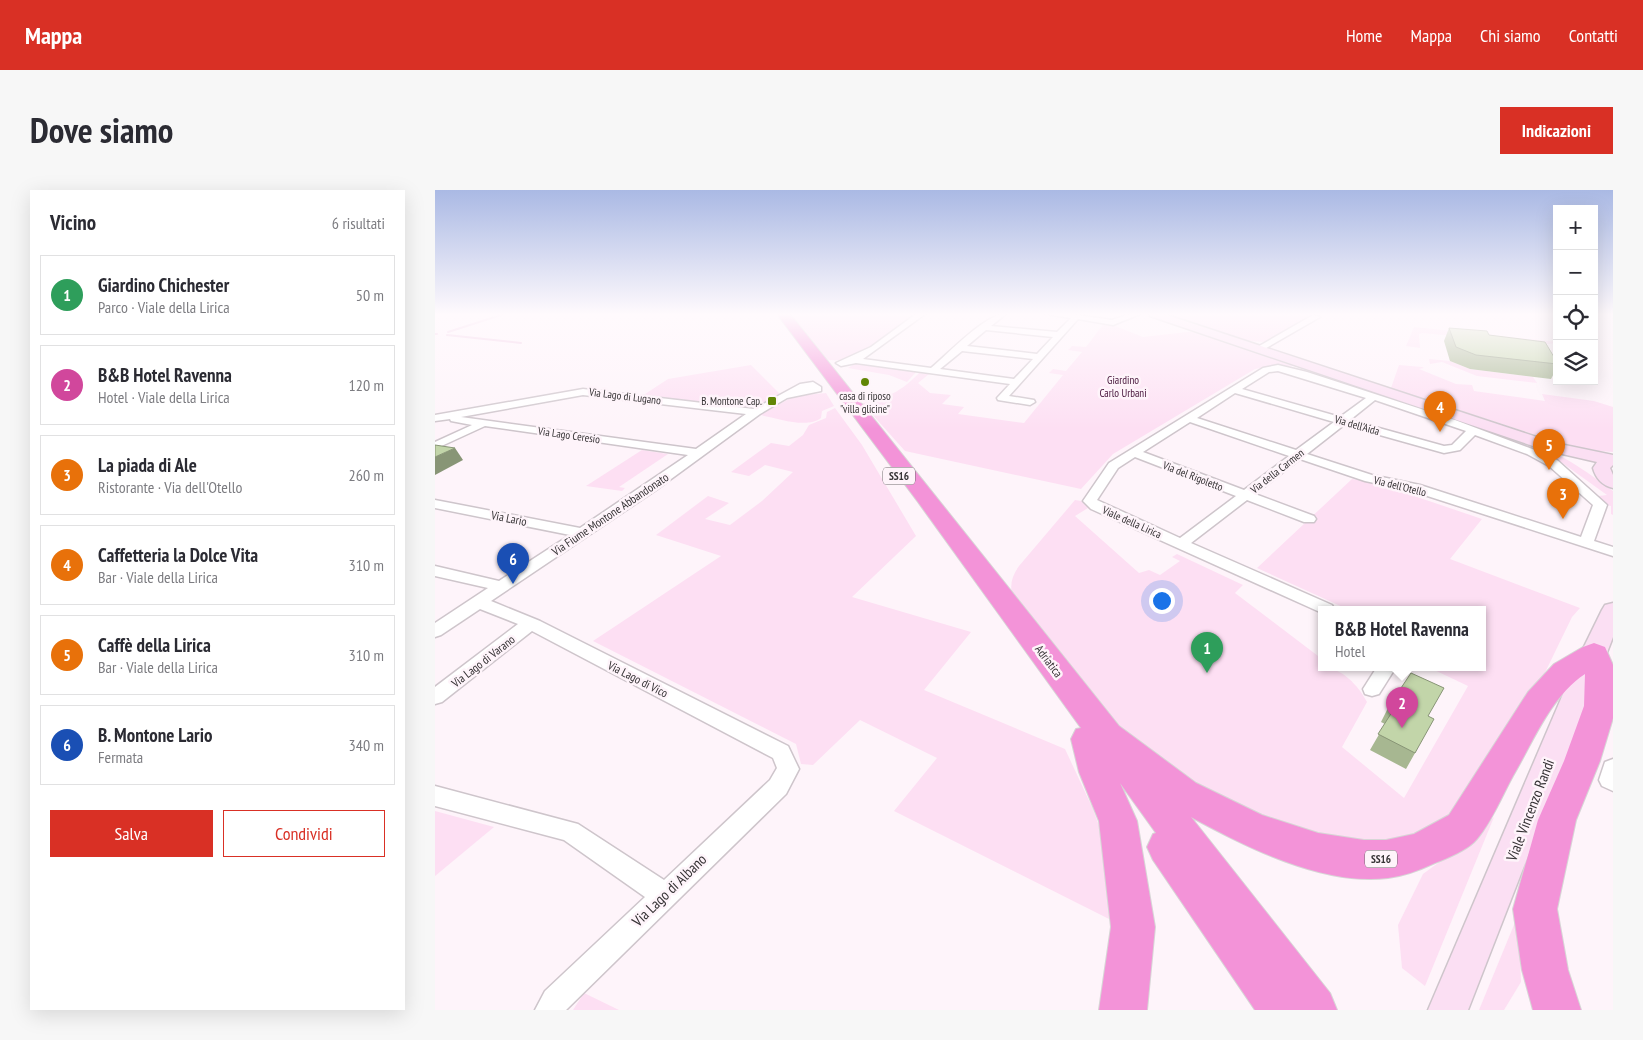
<!DOCTYPE html>
<html lang="it">
<head>
<meta charset="utf-8">
<style>
	:root { --surface:#fff; --page:#f7f7f7; --text:#2b2b33; --muted:#7c7c81; --line:#e1e1e2; --accent:#d93025 }
	body { margin:0; font-family:"PT Sans Narrow",sans-serif; background:var(--page); color:var(--text) }
	.controls { position:absolute; right:15px; top:15px; display:grid; overflow:hidden; border-radius:0px; box-shadow:0 5px 20px #0002 }
	.controls button { width:45px; height:45px; display:grid; place-items:center; padding:0; border:0; border-bottom:1px solid var(--line); background:var(--surface); color:var(--text); font:25px sans-serif }
	.you { position:absolute; left:726px; top:410px; width:18px; height:18px; margin:-12px; border:4px solid #fff; border-radius:50%; background:#1a73e8; box-shadow:0 0 0 8px #1a73e833 }
	.badge { display:grid; place-items:center; width:32px; height:32px; border-radius:50%; background:var(--accent); color:#fff; font-size:16px; font-weight:700 }
	.pin { position:absolute; translate:-50% -41px; filter:drop-shadow(0 1px 2px #0008) }
	.pin::after { content:''; position:absolute; top:26px; width:18px; height:15px; background:inherit; clip-path:polygon(0 0,100% 0,50% 100%) }
	.popup { position:absolute; left:883px; top:416px; width:168px; height:65px; box-sizing:border-box; display:grid; place-content:center; border-radius:0px; background:var(--surface); filter:drop-shadow(0 1px 4px #0005); font-size:16px; white-space:nowrap; color:var(--muted) }
	.popup b { font-size:19px; color:var(--text) }
	.popup::after { content:''; position:absolute; left:50%; top:100%; margin-left:-10px; border:10px solid transparent; border-top-color:var(--surface) }
	.list { margin:0; padding:0; list-style:none }
	h2 { display:flex; justify-content:space-between; align-items:center; height:65px; margin:0; padding:0 20px; font-size:21px }
	h2 small { font-size:16px; font-weight:400; color:var(--muted) }
	.list li { display:grid; grid-template-columns:32px 1fr auto; gap:15px; align-items:center; box-sizing:border-box; height:80px; margin:0 10px 10px; padding:0 10px; border:1px solid var(--line); border-radius:0px }
	.list b { display:block; font-size:19px; white-space:nowrap }
	.list p { margin:0; font-size:16px; white-space:nowrap; color:var(--muted) }
	.list em { font-size:16px; font-style:normal; color:var(--muted) }
	.actions { display:flex; gap:10px; padding:15px 20px }
	.actions a { flex:1; padding:11px 0; border:1px solid var(--accent); border-radius:0px; text-align:center; font-size:18px; color:var(--accent) }
	.actions .main { background:var(--accent); color:#fff }
	.icon { flex:none; width:28px; height:28px; fill:none; stroke:currentColor; stroke-width:2; stroke-linecap:round; stroke-linejoin:round }
	.map { position:relative; flex:none; width:1178px; height:820px; overflow:hidden; border-radius:0px }
	header { display:flex; align-items:center; gap:30px; box-sizing:border-box; height:70px; padding:0 25px; background:var(--accent); color:#fff }
	header strong { font-size:24px }
	nav { display:flex; gap:28px; margin-inline-start:auto; font-size:18px }
	.intro { display:flex; align-items:center; justify-content:space-between; box-sizing:border-box; height:120px; padding:0 30px }
	h1 { margin:0; font-size:35px }
	.button { padding:12px 22px; border-radius:0px; background:var(--accent); color:#fff; font-size:18px; font-weight:700 }
	main { display:flex; gap:30px; padding:0 30px }
	aside { flex:1; background:var(--surface); border-radius:0px; box-shadow:0 5px 20px #0002 }
	.map>svg:first-child { display:block }
</style>
</head>
<body>
<header>
<strong>Mappa</strong>
<nav><a>Home</a><a>Mappa</a><a>Chi siamo</a><a>Contatti</a></nav>
</header>
<div class="intro"><h1>Dove siamo</h1><a class="button">Indicazioni</a></div>
<main>
<aside>
<h2>Vicino<small>6 risultati</small></h2>
<ul class="list">
<li><span class="badge" style="background:#2e9e5b">1</span><div><b>Giardino Chichester</b><p>Parco · Viale della Lirica</p></div><em>50 m</em></li>
<li><span class="badge" style="background:#d1479c">2</span><div><b>B&amp;B Hotel Ravenna</b><p>Hotel · Viale della Lirica</p></div><em>120 m</em></li>
<li><span class="badge" style="background:#e8710a">3</span><div><b>La piada di Ale</b><p>Ristorante · Via dell'Otello</p></div><em>260 m</em></li>
<li><span class="badge" style="background:#e8710a">4</span><div><b>Caffetteria la Dolce Vita</b><p>Bar · Viale della Lirica</p></div><em>310 m</em></li>
<li><span class="badge" style="background:#e8710a">5</span><div><b>Caffè della Lirica</b><p>Bar · Viale della Lirica</p></div><em>310 m</em></li>
<li><span class="badge" style="background:#1a4fb4">6</span><div><b>B. Montone Lario</b><p>Fermata</p></div><em>340 m</em></li>
</ul>
<div class="actions"><a class="main">Salva</a><a>Condividi</a></div>
</aside>
<div class="map">
<svg width="1178" height="820" viewBox="0 0 1178 820">
	<rect width="100%" height="100%" fill="#fef4fa"/>
	<g fill="#fddff3">
		<path d="M 353,124 L 483,124 C 458,144 425,177 389,169 Z"/>
		<polygon points="733,124 881,124 830,152 813,151"/>
		<path d="M 670,132 L 708,147 L 761,141 L 860,176 L 836,176 L 820,179 L 678,264 L 646,299 L 470,261 L 427,213 C 451,209 467,201 484,183 L 494,184 L 483,193 L 495,203 L 516,205 L 507,214 L 529,217 L 523,224 L 589,233 L 628,185 L 614,183 L 618,179 L 631,181 L 647,162 L 633,160 L 637,156 L 651,157 Z"/>
		<polygon points="979,137 1122,152 1122,153 1105,155 1102,151 1049,145 1049,149 987,143 984,144 985,158 971,156"/>
		<polygon points="994,169 1015,171 1035,179 1098,187 1102,193 1042,186 1007,172 995,174"/>
		<polygon points="421,173 481,182 472,192 454,185 413,178"/>
		<polygon points="316,175 345,204 330,214 312,217 207,206 233,189"/>
		<polygon points="964,175 987,177 989,178 984,179 1021,194 1037,195 1039,201 1110,211 1107,204 1159,211 1178,217 1178,262 1147,260 956,198"/>
		<path d="M 391,203 L 399,216 L 387,221 L 386,228 C 372,239 342,228 325,225 L 359,206 Z"/>
		<polygon points="400,218 427,255 481,346 417,407 536,442 489,500 630,559 658,619 675,666 680,732 459,621 502,568 425,530 378,575 366,574 361,554 158,451 286,366 221,345 273,306 294,313 270,329 295,335 327,311 358,282 330,275 314,286 296,282 336,253 354,256 368,245 374,235 391,228 392,222"/>
		<path d="M 1079,250 C 1116,255 1149,280 1178,301 L 1178,325 L 1176,324 L 1176,316 L 1171,315 L 1163,306 L 1172,305 L 1126,272 L 1121,272 L 1107,261 Z"/>
		<polygon points="207,260 233,264 184,297 190,298 187,301 151,296"/>
		<path d="M 917,289 L 938,292 L 1047,329 L 1015,369 L 1145,418 L 1137,427 L 1102,499 L 1020,631 L 978,651 L 925,657 L 805,627 L 696,553 L 578,407 C 574,395 577,386 584,376 L 640,310 L 646,311 L 653,318 L 640,326 L 704,383 L 714,380 L 725,385 L 745,371 L 737,367 L 742,364 L 808,395 L 800,403 L 887,469 L 887,477 C 906,477 924,496 932,512 L 907,557 L 969,608 L 1033,496 L 993,477 L 1047,477 L 1047,419 L 912,419 L 822,378 Z"/>
		<polygon points="0,621 59,637 0,686"/>
		<polygon points="1059,627 990,796 967,778 963,735 988,684 1025,657"/>
		<polygon points="1083,725 1086,792 1069,820 1044,820"/>
		<polygon points="149,803 184,820 138,820"/>
	</g>
	<g fill="none" stroke-linecap="round" stroke-linejoin="round">
		<g stroke="#edc1df" stroke-width="2">
			<polyline points="13,142 69,124"/>
			<polyline points="0,144 2,144"/>
			<polyline points="12,145 86,153"/>
		</g>
		<g stroke="#cec5cb" stroke-width="3">
			<g id="street">
				<path d="M 481,124 L 490,124 L 428,169 L 496,178 C 513,164 551,123 571,124 L 556,136 L 622,142 L 636,128 L 611,124 L 635,124 L 677,130 L 695,124 L 705,124 L 678,135 L 643,129 L 574,206 L 599,210 L 600,212 L 595,215 L 563,210 L 562,208 L 575,194 L 421,173 L 406,176 L 401,173 L 436,157 ZM 551,140 L 618,147 L 602,164 L 532,156 ZM 527,161 L 598,169 L 579,189 L 505,179 Z"/>
				<polygon points="878,125 885,127 826,161 819,159"/>
				<path d="M 843,175 L 872,182 L 1020,230 L 1100,260 L 1122,270 L 1172,315 L 1159,351 L 1178,357 L 1178,366 L 977,301 L 930,291 L 865,269 L 820,304 L 879,326 L 881,329 L 879,332 L 869,332 L 812,310 L 756,353 L 897,415 L 899,419 L 887,419 L 887,423 L 656,319 L 648,311 L 674,273 L 828,178 ZM 843,181 L 931,208 L 905,227 L 807,199 L 834,182 ZM 800,203 L 899,232 L 861,260 L 762,228 ZM 940,210 L 1031,241 L 1017,255 L 1009,256 L 915,230 ZM 755,232 L 854,266 L 809,300 L 708,262 ZM 909,235 L 1009,263 L 1025,260 L 1040,245 L 1092,264 L 1114,276 L 1158,315 L 1146,347 L 985,295 L 937,285 L 872,264 ZM 700,267 L 801,306 L 745,348 L 662,310 L 683,278 Z"/>
				<path d="M 378,192 L 386,197 L 386,201 L 352,208 L 325,224 L 221,300 L 56,411 L 105,431 L 353,556 L 364,579 L 351,604 L 131,820 L 100,820 L 110,801 L 210,707 L 129,650 L 0,616 L 0,596 L 143,634 L 229,690 L 335,590 L 342,578 L 338,568 L 97,441 L 7,512 L 0,514 L 0,497 L 83,434 L 45,419 L 6,445 L 0,447 L 0,433 L 53,398 L 0,386 L 0,376 L 64,391 L 135,345 L 0,318 L 0,310 L 145,338 L 253,265 L 50,236 L 0,259 L 0,252 L 37,235 L 16,231 L 15,229 L 0,231 L 0,225 L 148,199 L 319,219 L 365,194 ZM 148,205 L 311,224 L 261,259 L 26,227 Z"/>
				<polygon points="942,477 961,477 944,504 937,506 930,504 928,499"/>
				<polygon points="1178,569 1178,601 1167,596 1164,590 1170,572"/>
			</g>
		</g>
		<g stroke="#cec5cb" stroke-width="3">
			<g id="secondary">
				<path d="M 714,124 L 729,124 L 1120,253 L 1178,265 L 1178,275 L 1175,278 L 1178,285 L 1178,298 C 1167,295 1161,289 1158,278 L 1162,272 L 1110,260 L 715,126 Z"/>
				<polygon points="1178,413 1178,447 1033,820 993,820 1143,469 1167,420 1170,415"/>
			</g>
		</g>
		<g stroke="#d7d6d6" stroke-width="2">
			<path id="highway" d="M 342,124 L 355,124 L 684,536 L 761,593 L 827,625 L 883,643 L 929,650 L 951,650 L 979,644 L 1014,625 L 1093,502 L 1119,474 L 1148,457 L 1159,453 L 1170,457 L 1178,475 L 1178,528 L 1165,571 L 1141,630 L 1122,719 L 1133,780 L 1146,820 L 1098,820 L 1087,780 L 1078,719 L 1103,630 L 1129,571 L 1149,516 L 1150,484 C 1116,506 1098,552 1078,586 C 1067,606 1057,631 1042,649 C 1033,660 1013,668 1000,673 C 985,680 969,686 953,688 C 888,696 811,657 756,627 L 895,803 L 902,820 L 820,820 L 718,670 L 712,657 L 718,644 L 721,643 L 685,593 L 702,631 L 720,737 L 712,820 L 664,820 L 676,737 L 664,631 L 644,582 L 636,549 L 641,539 L 646,538 L 483,312 Z"/>
		</g>
		<use href="#street" fill="#fff" fill-rule="evenodd"/>
		<use href="#secondary" fill="#fbdff3" fill-rule="evenodd"/>
		<use href="#highway" fill="#f393d8" fill-rule="evenodd"/>
	</g>
	<g fill="#a7b791">
		<polygon points="1014,138 1054,145 1122,172 1122,178 1116,189 1035,179 1015,171 1009,151"/>
		<polygon points="954,516 993,526 980,563 971,579 935,560 950,534 946,532"/>
	</g>
	<polygon fill="#889576" points="20,258 28,270 0,285 0,267"/>
	<g fill="#c2d5a9" stroke="#889576">
		<polygon points="1014,138 1052,141 1054,145 1110,152 1122,172 1122,174 1041,165 1021,157"/>
		<polygon points="0,255 20,258 0,267"/>
		<polygon points="976,483 1009,498 993,526 999,529 980,563 943,544 959,519 954,516"/>
	</g>
	<linearGradient id="sky" x2="0" y2="1"><stop stop-color="#aab9e4"/><stop offset="0.52" stop-color="#fffafd"/><stop offset="1" stop-color="#fffafd" stop-opacity="0"/></linearGradient>
	<rect width="1178" height="239" fill="url(#sky)"/>
	<g fill="#618606" stroke="#fef4fa" stroke-width="2">
		<circle cx="430" cy="192" r="5"/>
		<rect x="332" y="206" width="10" height="10" rx="2.5"/>
	</g>
	<g text-anchor="middle" dominant-baseline="central" stroke-width="5" stroke-linejoin="round" paint-order="stroke">
		<g font-size="11" fill="#451339" stroke="#fef4fa">
			<text x="688" y="190">Giardino<tspan x="688" dy="13">Carlo Urbani</tspan></text>
		</g>
		<g font-size="11" fill="#353234" stroke="#fef4fa">
			<text transform="translate(190 206) rotate(7)">Via Lago di Lugano</text>
			<text transform="translate(922 235) rotate(16)">Via dell'Aida</text>
			<text transform="translate(134 245) rotate(8)">Via Lago Ceresio</text>
			<text transform="translate(842 281) rotate(-38)">Via della Carmen</text>
			<text transform="translate(758 286) rotate(21)">Via del Rigoletto</text>
			<text transform="translate(965 296) rotate(14)">Via dell'Otello</text>
			<text transform="translate(697 332) rotate(24)">Viale della Lirica</text>
		</g>
		<g font-size="11" fill="#353234" stroke="#fef4fa">
			<text x="430" y="206">casa di riposo<tspan x="430" dy="13">"villa glicine"</tspan></text>
			<text x="327" y="211" text-anchor="end">B. Montone Cap.</text>
		</g>
		<g fill="#fef4fa" stroke="#716c6f" stroke-width="1">
			<rect x="448" y="277.5" width="32" height="17" rx="4"/>
			<rect x="930" y="660.5" width="32" height="17" rx="4"/>
		</g>
		<g font-size="11" font-weight="bold" fill="#353234">
			<text x="464" y="286">SS16</text>
			<text x="946" y="669">SS16</text>
		</g>
		<g font-size="12" fill="#353234" stroke="#fef4fa">
			<text transform="translate(175 324) rotate(-34)">Via Fiume Montone Abbandonato</text>
			<text transform="translate(74 328) rotate(11)">Via Lario</text>
			<text transform="translate(48 471) rotate(-38)">Via Lago di Varano</text>
			<text transform="translate(614 471) rotate(53)">Adriatica</text>
			<text transform="translate(203 489) rotate(27)">Via Lago di Vico</text>
		</g>
		<g font-size="15" fill="#353234" stroke="#fef4fa">
			<text transform="translate(1095 620) rotate(-69)">Viale Vincenzo Randi</text>
			<text transform="translate(234 700) rotate(-44)">Via Lago di Albano</text>
		</g>
	</g>
</svg>
<div class="controls">
<button>+</button>
<button>−</button>
<button><svg class="icon" aria-label="locate" viewBox="0 0 24 24"><circle cx="12" cy="12" r="6"/><path d="M12 2v4M12 18v4M2 12h4M18 12h4"/></svg></button>
<button><svg class="icon" aria-label="layers" viewBox="0 0 24 24"><path d="M12 4l9 5-9 5-9-5zM3 14l9 5 9-5"/></svg></button>
</div>
<div class="you"></div>
<div class="pin badge" style="left:772px;top:483px;background:#2e9e5b">1</div>
<div class="pin badge" style="left:967px;top:538px;background:#d1479c">2</div>
<div class="popup"><b>B&amp;B Hotel Ravenna</b>Hotel</div>
<div class="pin badge" style="left:1128px;top:329px;background:#e8710a">3</div>
<div class="pin badge" style="left:1005px;top:242px;background:#e8710a">4</div>
<div class="pin badge" style="left:1114px;top:280px;background:#e8710a">5</div>
<div class="pin badge" style="left:78px;top:394px;background:#1a4fb4">6</div>
</div>
</main>
</body>
</html>
